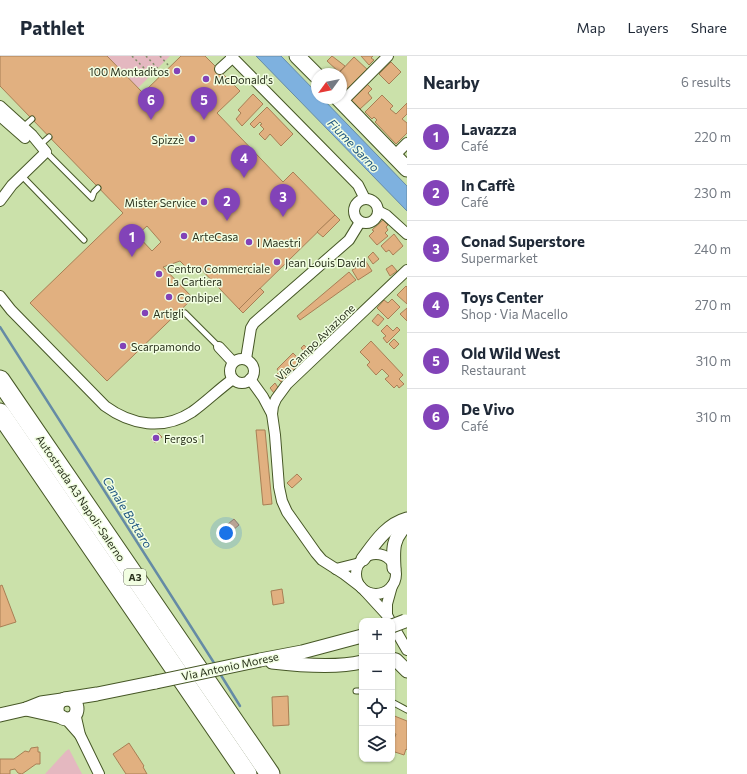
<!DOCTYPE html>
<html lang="en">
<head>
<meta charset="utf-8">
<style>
	:root { --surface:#fff; --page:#f2f2f3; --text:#1f2937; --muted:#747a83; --line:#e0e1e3; --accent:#8243b8 }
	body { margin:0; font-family:Commissioner,sans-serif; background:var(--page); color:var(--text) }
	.controls { position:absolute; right:12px; bottom:12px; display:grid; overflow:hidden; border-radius:8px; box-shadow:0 1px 3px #0004 }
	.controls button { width:36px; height:36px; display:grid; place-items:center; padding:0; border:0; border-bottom:1px solid var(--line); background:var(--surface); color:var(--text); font:20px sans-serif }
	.compass { position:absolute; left:311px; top:12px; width:36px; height:36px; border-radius:50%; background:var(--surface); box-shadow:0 1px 3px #0004; rotate:237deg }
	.you { position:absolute; left:226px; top:477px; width:14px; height:14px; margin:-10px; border:3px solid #fff; border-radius:50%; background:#1a73e8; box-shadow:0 0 0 6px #1a73e833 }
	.badge { display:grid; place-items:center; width:26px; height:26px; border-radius:50%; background:var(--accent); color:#fff; font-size:13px; font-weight:700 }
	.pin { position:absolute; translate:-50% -33px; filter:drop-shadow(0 1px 2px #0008) }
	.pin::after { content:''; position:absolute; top:21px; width:14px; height:12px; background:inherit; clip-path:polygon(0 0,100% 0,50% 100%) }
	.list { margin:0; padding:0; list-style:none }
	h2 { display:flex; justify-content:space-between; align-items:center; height:52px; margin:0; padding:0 16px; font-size:17px }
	h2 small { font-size:13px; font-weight:400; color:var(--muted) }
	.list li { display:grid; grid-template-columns:26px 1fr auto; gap:12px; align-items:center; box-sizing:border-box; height:56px; padding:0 16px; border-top:1px solid var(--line) }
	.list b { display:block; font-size:15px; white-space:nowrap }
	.list p { margin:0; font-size:13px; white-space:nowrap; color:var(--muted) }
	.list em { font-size:13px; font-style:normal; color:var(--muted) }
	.icon { flex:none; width:22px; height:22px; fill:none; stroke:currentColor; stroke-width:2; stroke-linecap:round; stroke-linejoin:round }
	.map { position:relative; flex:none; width:407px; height:718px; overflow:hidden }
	header { display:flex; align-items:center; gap:24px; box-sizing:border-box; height:56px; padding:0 20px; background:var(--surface); border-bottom:1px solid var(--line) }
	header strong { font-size:19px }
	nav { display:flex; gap:22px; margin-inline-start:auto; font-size:14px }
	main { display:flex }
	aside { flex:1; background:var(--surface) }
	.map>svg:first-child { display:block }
</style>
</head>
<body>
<header>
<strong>Pathlet</strong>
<nav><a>Map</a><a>Layers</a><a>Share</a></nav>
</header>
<main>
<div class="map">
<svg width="407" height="718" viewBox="0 0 407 718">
	<rect width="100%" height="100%" fill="#cbe1aa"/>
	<g fill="#e4b8c0">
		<polygon points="107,0 170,0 138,32"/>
		<polygon points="69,693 82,718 45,718 66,695"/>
	</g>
	<polygon fill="#7eb1df" stroke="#658ba5" points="256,0 281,0 317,37 317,42 322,42 407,130 407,155"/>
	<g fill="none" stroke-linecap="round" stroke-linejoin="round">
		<g stroke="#658ba5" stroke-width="2.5">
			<polyline points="0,271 216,610"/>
			<polyline points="219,616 240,650"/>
		</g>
	</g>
	<g fill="#e1b080" stroke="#a87f55" fill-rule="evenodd">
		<path d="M 0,0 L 107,0 L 143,37 L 181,0 L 205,0 L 240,35 L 217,57 L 283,126 L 293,116 L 335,159 L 239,253 L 198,210 L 191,216 L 180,205 L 163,211 L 193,242 L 107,325 L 30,247 L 123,157 L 0,30 ZM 147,170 L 161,186 L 152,195 L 137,179 Z"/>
		<polygon points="332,0 345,10 339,16 327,5"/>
		<polygon points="361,0 373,0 371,2 374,4 369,9"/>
		<polygon points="354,1 370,16 347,36 341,30 341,18 338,18"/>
		<polygon points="391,6 401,16 389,28 379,18"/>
		<polygon points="366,27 372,33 368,37 372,42 360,53 349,42"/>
		<polygon points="253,38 263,48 242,70 236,63 241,57 238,54"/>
		<polygon points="382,39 393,50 390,53 396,58 407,47 407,58 402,63 407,67 407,77 396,88 375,66 377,64 374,61 372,63 365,56"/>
		<polygon points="267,51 293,78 281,90 270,78 265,84 259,78 264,73 260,69 262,68 260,66 254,72 250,68"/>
		<polygon points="335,159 340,164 323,181 317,176"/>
		<polygon points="383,164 388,169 386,171 388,174 385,177 388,180 377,189 369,180 374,175 372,174"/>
		<polygon points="394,178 403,190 393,199 389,194 386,196 381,190"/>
		<polygon points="373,196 379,203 373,208 368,201"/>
		<polygon points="365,204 372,215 358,224 352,214 356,212 355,211"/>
		<polygon points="392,209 397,215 390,220 386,213"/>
		<polygon points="349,216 356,224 300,264 297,260"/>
		<polygon points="406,230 407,231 407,248 397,239"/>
		<polygon points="260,232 264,236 243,257 239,253"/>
		<polygon points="392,243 400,251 388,263 377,252 384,244 388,247"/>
		<polygon points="407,252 407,265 400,258"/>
		<polygon points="378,258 384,263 378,270 372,265"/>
		<polygon points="387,269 393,275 397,271 400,274 387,287 383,282 386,280 381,275"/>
		<polygon points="394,283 399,288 394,293 389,288"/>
		<polygon points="371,285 403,319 399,323 404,328 399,332 397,329 394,332 385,323 389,320 382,313 376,319 367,309 370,306 360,296"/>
		<polygon points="304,289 313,299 310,302 301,292"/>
		<polygon points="293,297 304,308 284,329 275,320 279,316 277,313"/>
		<polygon points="275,327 279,333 274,337 270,332"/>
		<polygon points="256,374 265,374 272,448 263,449"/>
		<polygon points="158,377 162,381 155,387 151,383"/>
		<polygon points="297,418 302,423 292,432 287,427"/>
		<polygon points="234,463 239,469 233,474 228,468"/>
		<polygon points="2,529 16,566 0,571 0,530"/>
		<polygon points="282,533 284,547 273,549 271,535"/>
		<polygon points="288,640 289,669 273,670 272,641"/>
		<polygon points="392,659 407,665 407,694 406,693 404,699 392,695 392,688 396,678 392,677"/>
		<polygon points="129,687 144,710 143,711 147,718 126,718 113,698"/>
		<polygon points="38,691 38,696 40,696 40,708 36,708 22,718 18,717 15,713 10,714 10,718 0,718 0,703 14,703 25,695 29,696 31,692"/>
	</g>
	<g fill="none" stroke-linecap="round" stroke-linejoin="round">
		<g stroke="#465726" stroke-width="7">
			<g id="service">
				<polyline points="23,71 32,63"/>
				<polyline points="40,89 49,81"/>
				<polyline points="46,96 92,142 94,136 98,132"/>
				<polyline points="22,120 84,184"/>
				<polyline points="185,257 219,291"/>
				<polyline points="356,635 362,635"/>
				<polyline points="392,646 407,654"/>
			</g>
		</g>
		<g stroke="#465726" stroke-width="12">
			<g id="minor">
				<polyline points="231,0 358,129 365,143"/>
				<polyline points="220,13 232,2"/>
				<polyline points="342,46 388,0"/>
				<polyline points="0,50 32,79 46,96 12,129 0,145"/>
				<polyline points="0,60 25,82"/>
				<polyline points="394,100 407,87"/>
				<circle cx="366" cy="155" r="12"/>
				<polyline points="378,155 386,159 407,178"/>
				<path d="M 0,240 L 11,254 L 105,350 C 131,369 163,375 192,356 C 206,346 219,333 233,323"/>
				<polyline points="219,291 233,306"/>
				<polyline points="246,303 251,272 254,267 349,184 360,166"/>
				<circle cx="242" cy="315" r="12"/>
				<polyline points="250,323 263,341 272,358"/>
				<circle cx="376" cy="518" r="20"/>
				<polyline points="336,513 360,507"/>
				<polyline points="361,531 344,518 322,504 316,497 287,456 282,445 279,431 275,379 272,358 273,350 276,343 287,328 407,214"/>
				<polyline points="365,535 387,559 390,565"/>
				<polyline points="387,559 387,548 392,530"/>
				<polyline points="392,568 407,594"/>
				<polyline points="75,657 80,679 99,718"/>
				<polyline points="65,662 80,679"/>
			</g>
		</g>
		<g stroke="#465726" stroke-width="15">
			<g id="tertiary">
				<path d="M 363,503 C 375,487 386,469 407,463"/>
				<path d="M 394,512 C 393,493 392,483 407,468"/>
				<polyline points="392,603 396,604 407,615"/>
				<polyline points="260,604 302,596 362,580"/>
				<path d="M 272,606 C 298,609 337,612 362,606"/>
				<polyline points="65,643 97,638 156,626"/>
				<circle cx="67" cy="653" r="10"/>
				<polyline points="26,653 62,661"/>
				<polyline points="0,659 26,653 41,647 62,644"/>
			</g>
		</g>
		<g stroke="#465726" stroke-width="17">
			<g id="secondary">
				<polyline points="297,0 317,20"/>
				<polyline points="338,42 407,113"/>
			</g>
		</g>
		<g stroke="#465726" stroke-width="21">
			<g id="motorway">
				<polyline points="0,324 270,718"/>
				<polyline points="0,357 247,718"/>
			</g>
		</g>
		<g stroke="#7e8d66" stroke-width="1.5" stroke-dasharray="2 3" stroke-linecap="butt">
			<polyline points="132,0 152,20"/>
			<polyline points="146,0 163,18"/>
			<polyline points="160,0 170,11"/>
		</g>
		<use href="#service" stroke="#fff" stroke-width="5"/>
		<use href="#minor" stroke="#fff" stroke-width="10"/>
		<use href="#tertiary" stroke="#fff" stroke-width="13"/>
		<use href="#secondary" stroke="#fff" stroke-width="15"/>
		<use href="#motorway" stroke="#fff" stroke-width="19"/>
		<g stroke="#465726" stroke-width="15" stroke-linecap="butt">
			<g id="tertiary-bridge">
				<polyline points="392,570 405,565"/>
				<polyline points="156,626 260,604"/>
			</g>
		</g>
		<use href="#tertiary-bridge" stroke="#fff" stroke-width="13"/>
	</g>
	<g fill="#8243b8" stroke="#f2fee2" stroke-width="1.5">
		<circle cx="177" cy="15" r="4"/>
		<circle cx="206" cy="23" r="4"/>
		<circle cx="192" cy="83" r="4"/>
		<circle cx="204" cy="146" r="4"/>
		<circle cx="184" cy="180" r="4"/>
		<circle cx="249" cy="186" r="4"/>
		<circle cx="277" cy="206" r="4"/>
		<circle cx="159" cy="218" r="4"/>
		<circle cx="169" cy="241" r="4"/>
		<circle cx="145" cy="257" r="4"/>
		<circle cx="123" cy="290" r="4"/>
		<circle cx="156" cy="382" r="4"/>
	</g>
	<g text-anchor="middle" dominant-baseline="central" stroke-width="3" stroke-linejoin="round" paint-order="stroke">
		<rect fill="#f2fee2" stroke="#666f58" stroke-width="1" x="124" y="513" width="22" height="16" rx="3"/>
		<g font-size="10" font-weight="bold" fill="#2a321d">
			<text x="135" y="521">A3</text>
		</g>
		<g font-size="11" fill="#2a321d" stroke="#f2fee2" text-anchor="start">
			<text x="169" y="15" text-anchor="end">100 Montaditos</text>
			<text x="214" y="23">McDonald's</text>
			<text x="184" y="83" text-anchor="end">Spizzè</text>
			<text x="196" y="146" text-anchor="end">Mister Service</text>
			<text x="192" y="180">ArteCasa</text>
			<text x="257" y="186">I Maestri</text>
			<text x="285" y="206">Jean Louis David</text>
			<text x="167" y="212">Centro Commerciale<tspan x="167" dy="13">La Cartiera</tspan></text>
			<text x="177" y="241">Conbipel</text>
			<text x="153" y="257">Artigli</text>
			<text x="131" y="290">Scarpamondo</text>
			<text x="164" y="382">Fergos 1</text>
		</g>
		<g font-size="11" fill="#2a321d" stroke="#f2fee2">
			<text transform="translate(315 286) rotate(-44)">Via Campo Aviazione</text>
			<text transform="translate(81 442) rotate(56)">Autostrada A3 Napoli-Salerno</text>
			<text transform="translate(230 610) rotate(-12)">Via Antonio Morese</text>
		</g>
		<g font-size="12" font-style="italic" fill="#1d5581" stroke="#f2fee2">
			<text transform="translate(354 89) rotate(46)">Fiume Sarno</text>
			<text transform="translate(128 456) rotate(58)">Canale Bottaro</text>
		</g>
	</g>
</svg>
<div class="controls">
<button>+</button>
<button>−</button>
<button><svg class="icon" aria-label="locate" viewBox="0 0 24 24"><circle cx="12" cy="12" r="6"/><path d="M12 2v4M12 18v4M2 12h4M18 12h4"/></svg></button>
<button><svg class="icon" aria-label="layers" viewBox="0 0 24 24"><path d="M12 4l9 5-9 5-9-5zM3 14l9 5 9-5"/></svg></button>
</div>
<svg class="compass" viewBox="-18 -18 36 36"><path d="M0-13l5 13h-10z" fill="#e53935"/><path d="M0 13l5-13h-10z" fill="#747a83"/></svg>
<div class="you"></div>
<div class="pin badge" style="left:132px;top:201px">1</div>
<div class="pin badge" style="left:227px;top:165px">2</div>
<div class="pin badge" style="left:283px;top:161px">3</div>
<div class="pin badge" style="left:244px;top:122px">4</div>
<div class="pin badge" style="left:204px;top:64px">5</div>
<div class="pin badge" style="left:151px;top:64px">6</div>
</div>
<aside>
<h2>Nearby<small>6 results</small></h2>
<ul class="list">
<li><span class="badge">1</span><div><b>Lavazza</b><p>Café</p></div><em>220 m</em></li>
<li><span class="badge">2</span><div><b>In Caffè</b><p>Café</p></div><em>230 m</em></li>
<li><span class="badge">3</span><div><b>Conad Superstore</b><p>Supermarket</p></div><em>240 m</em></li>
<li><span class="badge">4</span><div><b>Toys Center</b><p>Shop · Via Macello</p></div><em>270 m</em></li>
<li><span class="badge">5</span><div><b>Old Wild West</b><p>Restaurant</p></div><em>310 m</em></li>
<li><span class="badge">6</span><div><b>De Vivo</b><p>Café</p></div><em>310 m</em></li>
</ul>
</aside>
</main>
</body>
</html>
